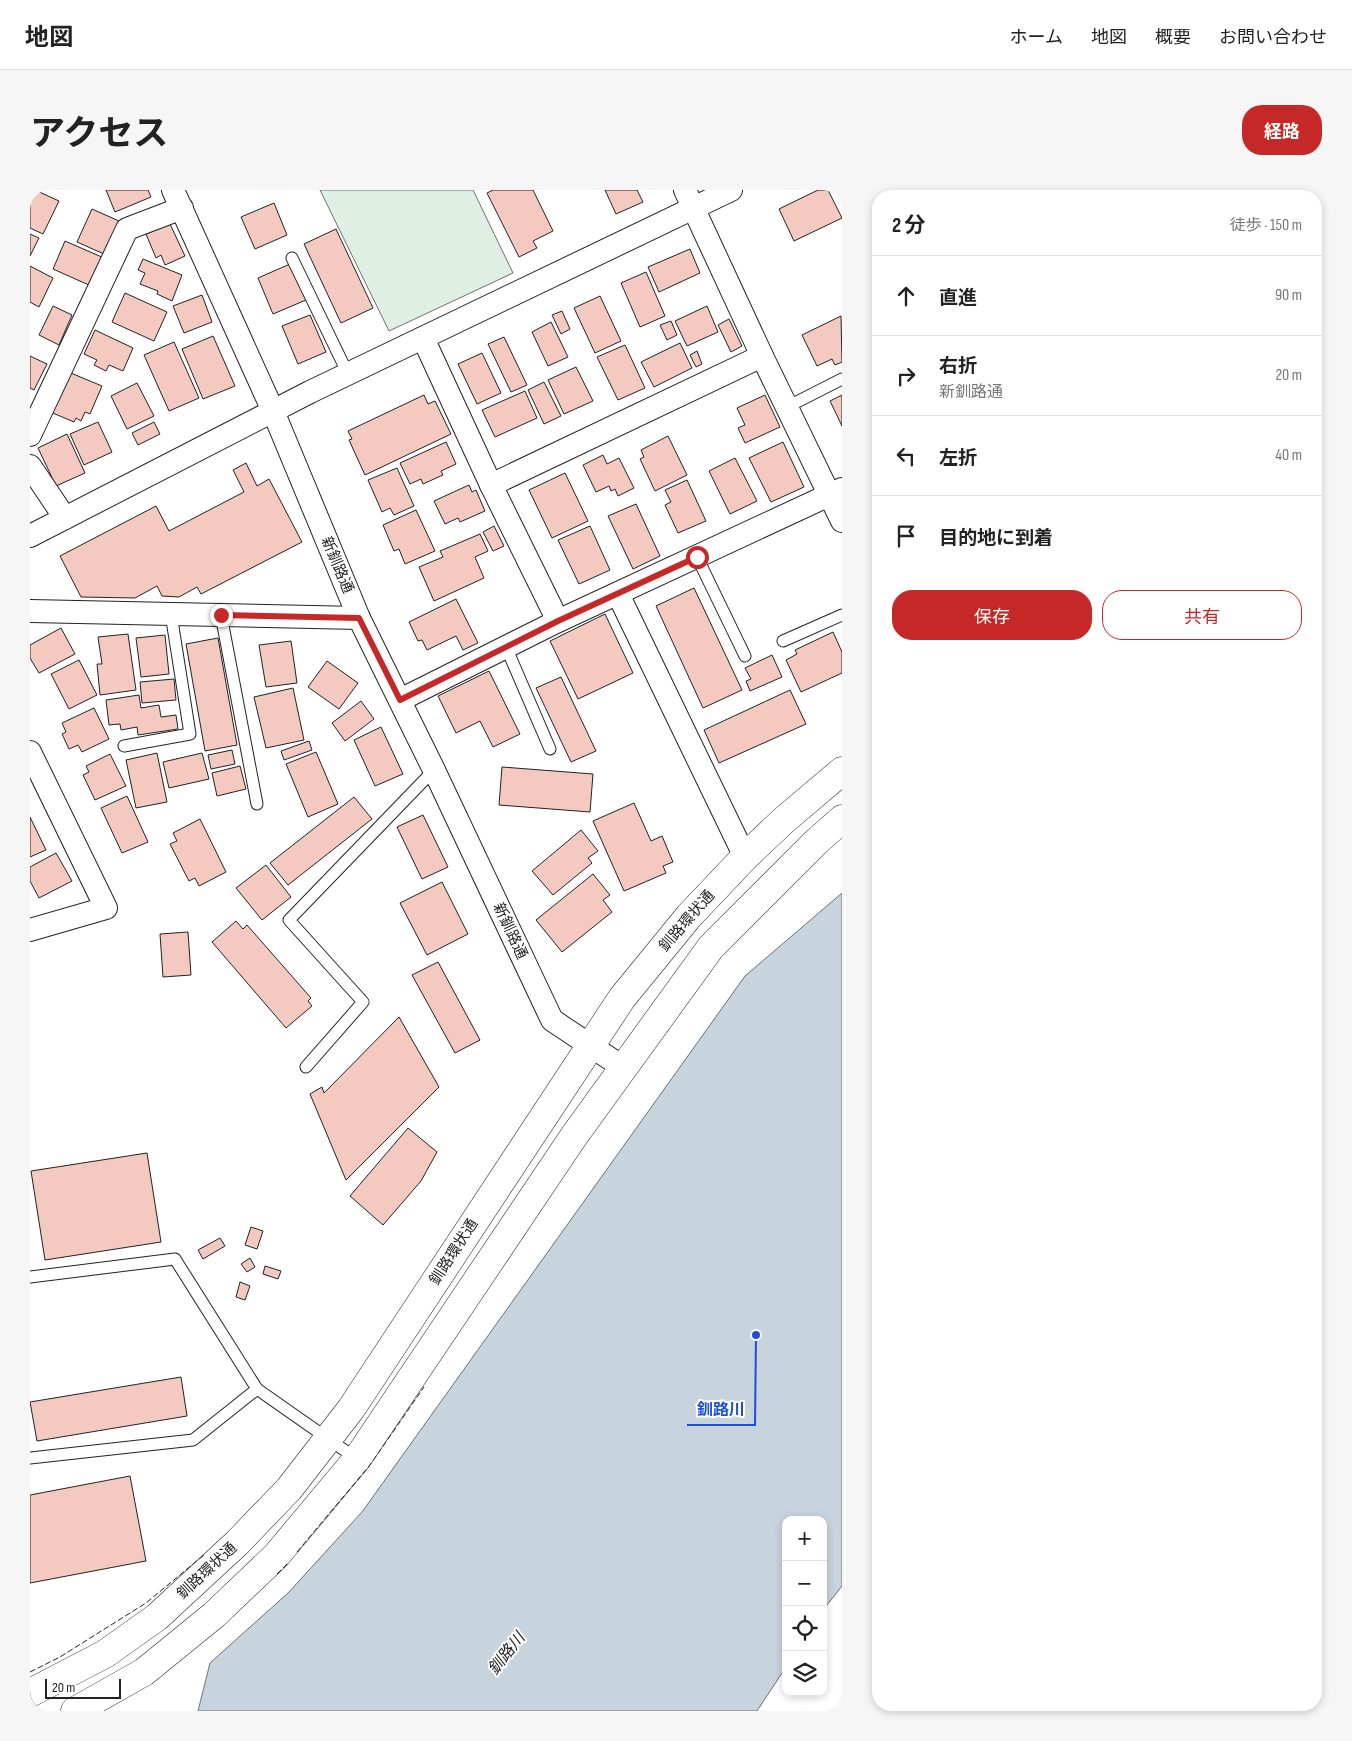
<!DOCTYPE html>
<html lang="ja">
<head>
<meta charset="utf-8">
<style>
	:root { --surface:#fff; --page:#f6f6f6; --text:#222; --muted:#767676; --line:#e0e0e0; --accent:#c62828 }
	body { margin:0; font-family:"Sofia Sans Condensed","Noto Sans JP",sans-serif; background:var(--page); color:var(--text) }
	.controls { position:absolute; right:15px; bottom:15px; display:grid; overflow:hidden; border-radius:10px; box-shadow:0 2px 8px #0003 }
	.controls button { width:45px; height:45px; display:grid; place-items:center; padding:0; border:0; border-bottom:1px solid var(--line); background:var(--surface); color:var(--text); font:25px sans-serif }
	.scale { position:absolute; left:15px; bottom:12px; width:76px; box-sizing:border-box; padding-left:5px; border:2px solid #222; border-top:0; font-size:14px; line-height:18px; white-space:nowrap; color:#222; -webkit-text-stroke:4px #fff; paint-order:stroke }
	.stop { position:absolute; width:15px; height:15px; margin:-11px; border:4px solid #c62828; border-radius:50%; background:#fff }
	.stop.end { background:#c62828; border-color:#fff; box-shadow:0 1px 5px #0008 }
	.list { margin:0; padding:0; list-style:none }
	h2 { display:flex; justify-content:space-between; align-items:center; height:65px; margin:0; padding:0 20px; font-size:21px }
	h2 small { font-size:16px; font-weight:400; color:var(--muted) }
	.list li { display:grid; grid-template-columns:32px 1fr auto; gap:15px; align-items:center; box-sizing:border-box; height:80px; padding:0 20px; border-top:1px solid var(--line) }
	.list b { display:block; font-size:19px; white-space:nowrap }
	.list p { margin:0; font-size:16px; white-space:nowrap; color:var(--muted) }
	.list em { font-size:16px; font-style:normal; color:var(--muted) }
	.actions { display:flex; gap:10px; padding:15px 20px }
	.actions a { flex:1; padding:11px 0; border:1px solid var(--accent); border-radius:20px; text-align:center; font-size:18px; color:var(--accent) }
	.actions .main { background:var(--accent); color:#fff }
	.icon { flex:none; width:28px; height:28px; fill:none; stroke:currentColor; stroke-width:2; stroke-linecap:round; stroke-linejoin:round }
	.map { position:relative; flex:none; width:812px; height:1521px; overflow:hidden; border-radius:20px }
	header { display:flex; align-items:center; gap:30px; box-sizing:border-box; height:70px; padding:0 25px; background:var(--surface); border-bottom:1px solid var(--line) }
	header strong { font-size:24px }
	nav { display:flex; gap:28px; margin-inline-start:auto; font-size:18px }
	.intro { display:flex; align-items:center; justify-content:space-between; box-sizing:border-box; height:120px; padding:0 30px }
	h1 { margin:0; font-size:35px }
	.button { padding:12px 22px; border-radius:20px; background:var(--accent); color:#fff; font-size:18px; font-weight:700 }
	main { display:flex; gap:30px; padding:0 30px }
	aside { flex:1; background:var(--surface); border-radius:20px; box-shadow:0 2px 8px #0003 }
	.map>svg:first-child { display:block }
</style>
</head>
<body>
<header>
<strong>地図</strong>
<nav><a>ホーム</a><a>地図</a><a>概要</a><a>お問い合わせ</a></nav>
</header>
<div class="intro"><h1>アクセス</h1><a class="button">経路</a></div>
<main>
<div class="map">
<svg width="812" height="1521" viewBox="0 0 812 1521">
	<rect width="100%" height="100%" fill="#fff"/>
	<polygon fill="#e0efe3" stroke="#6f6f6f" points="290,0 443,0 483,83 359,141"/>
	<polygon fill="#c7d3dd" stroke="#6f6f6f" points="812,703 812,1396 793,1420 793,1330 756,1330 756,1477 727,1521 168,1521 180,1473 258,1403 332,1322 715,786"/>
	<g fill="#f3c9c0" stroke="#222">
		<polygon points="0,0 5,0 29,11 13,44 0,38"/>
		<polygon points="76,0 118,0 121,7 85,22"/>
		<polygon points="463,0 503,0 523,41 503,51 507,58 489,67 457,3"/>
		<polygon points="575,0 607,0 613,12 586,24"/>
		<polygon points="788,0 798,0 812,28 764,51 749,19"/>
		<polygon points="244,13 257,45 225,59 211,27"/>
		<polygon points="62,19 89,31 74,64 47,52"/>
		<polygon points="140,34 155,66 135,75 131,65 126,68 116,44"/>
		<polygon points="306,39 343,118 311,133 274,54"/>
		<polygon points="0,44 9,48 0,66"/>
		<polygon points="35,51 74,68 61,96 23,79"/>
		<polygon points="660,59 670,83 629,102 618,77"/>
		<polygon points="113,69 152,85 142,111 127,104 128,101 110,94 115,83 108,80"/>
		<polygon points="260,74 276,110 243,124 228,88"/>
		<polygon points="0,76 23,88 9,117 0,112"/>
		<polygon points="616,82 635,126 610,137 591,93"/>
		<polygon points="95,103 137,122 124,151 82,132"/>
		<polygon points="172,105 182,132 154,143 143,116"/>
		<polygon points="570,106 591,151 565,163 544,118"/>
		<polygon points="23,116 42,125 29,155 9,145"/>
		<polygon points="677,116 688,142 657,156 645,131"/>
		<polygon points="532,121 540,139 531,144 522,125"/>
		<polygon points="280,125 296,162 268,174 252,136"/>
		<polygon points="811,126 812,172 805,175 802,169 787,176 772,145"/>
		<polygon points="699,129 712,156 701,162 688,135"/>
		<polygon points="641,131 647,145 637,150 630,135"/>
		<polygon points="521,132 538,167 518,176 502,142"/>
		<polygon points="65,140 103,158 93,181 79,175 76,181 64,175 67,170 54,164"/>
		<polygon points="183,146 205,196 173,209 152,159"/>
		<polygon points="474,147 497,195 481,202 458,154"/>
		<polygon points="144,152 169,208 139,221 114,165"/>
		<polygon points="650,153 662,178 624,197 611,172"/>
		<polygon points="595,155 615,198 588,210 567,167"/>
		<polygon points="667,161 672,174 666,177 660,165"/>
		<polygon points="452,163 471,203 447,214 428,174"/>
		<polygon points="0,166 17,174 4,200 0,198"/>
		<polygon points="546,177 563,211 534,224 518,190"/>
		<polygon points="36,181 72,196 60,224 55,222 51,231 46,228 44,232 18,221"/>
		<polygon points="514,192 531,226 514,234 498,200"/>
		<polygon points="107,193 124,226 97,239 81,206"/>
		<polygon points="495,201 507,228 465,247 452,220"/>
		<polygon points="394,205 398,214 405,211 421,244 335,285 319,250 322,249 318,241"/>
		<polygon points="735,205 750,237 715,253 708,238 715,235 707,218"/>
		<polygon points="812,205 812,236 800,211"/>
		<polygon points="68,232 82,262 54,275 40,244"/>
		<polygon points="124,232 130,244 108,255 102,243"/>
		<polygon points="37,244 55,283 26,296 8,258"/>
		<polygon points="638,246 657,285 625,301 610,269 614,267 611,260"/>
		<polygon points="416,252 426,274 411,281 413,285 393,294 391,289 380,294 370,273"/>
		<polygon points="753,252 774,297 741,312 719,268"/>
		<polygon points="573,265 577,274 589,268 604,298 588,306 585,299 581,301 579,296 566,302 553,275"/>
		<polygon points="705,268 727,311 700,324 679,281"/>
		<polygon points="216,273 227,296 239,289 272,352 171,404 167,397 149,407 132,406 127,396 105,408 51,407 30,366 126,316 139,341 214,302 203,280"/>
		<polygon points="367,278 384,316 364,325 360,318 352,322 338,290"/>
		<polygon points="535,283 558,331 522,348 499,300"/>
		<polygon points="657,290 676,331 648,343 635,315 641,312 635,300"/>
		<polygon points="439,295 442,302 446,300 455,321 430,332 428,328 415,334 404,311"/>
		<polygon points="606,314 630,366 603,379 578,326"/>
		<polygon points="386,320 405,361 375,374 369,359 364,361 353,335"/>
		<polygon points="464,336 474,356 463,361 453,342"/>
		<polygon points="560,336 580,380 549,394 528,350"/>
		<polygon points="450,344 458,361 445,367 454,388 404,411 389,377 413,367 410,361"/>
		<polygon points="664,398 712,500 673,518 626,416"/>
		<polygon points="426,409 448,453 433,460 426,446 397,460 392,450 388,451 379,432"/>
		<polygon points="575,424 603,483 548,509 520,451"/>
		<polygon points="31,438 45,464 9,483 0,468 0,455"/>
		<polygon points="803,442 812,462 812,483 771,502 756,470 767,464 765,460"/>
		<polygon points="98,444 106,500 70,505 67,474 72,474 68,447"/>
		<polygon points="135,445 139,484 111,487 106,448"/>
		<polygon points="188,448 207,555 175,561 156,454"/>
		<polygon points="261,451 267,493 236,497 229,455"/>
		<polygon points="742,465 752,487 720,501 716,491 721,489 715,478"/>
		<polygon points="49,470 67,505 39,519 21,484"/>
		<polygon points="297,471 328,493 309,519 278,497"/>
		<polygon points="459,481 490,544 463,557 450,531 426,543 408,506"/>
		<polygon points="531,487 566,561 541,572 506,498"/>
		<polygon points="144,489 146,510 112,513 110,492"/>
		<polygon points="263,498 274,550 236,558 224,507"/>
		<polygon points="760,500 776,534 689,573 674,540"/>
		<polygon points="109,505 111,518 129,515 131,527 146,525 148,539 108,545 107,537 91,540 90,534 79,535 76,510"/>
		<polygon points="331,511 344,529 315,551 302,533"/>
		<polygon points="64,518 79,549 52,562 48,555 39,559 32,544 36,542 32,533"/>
		<polygon points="351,537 373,584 345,596 324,550"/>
		<polygon points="279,551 282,560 254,570 251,561"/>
		<polygon points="202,560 205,574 181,579 178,565"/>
		<polygon points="286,562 308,614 278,627 256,574"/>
		<polygon points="127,563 137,612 106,618 96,570"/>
		<polygon points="172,563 179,589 139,598 133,572"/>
		<polygon points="80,564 96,596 65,610 53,585 59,582 56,576"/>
		<polygon points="210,576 216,599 187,606 182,583"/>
		<polygon points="472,577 563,584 560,622 469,615"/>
		<polygon points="97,606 118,652 92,663 71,618"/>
		<polygon points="324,607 342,629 258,695 240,673"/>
		<polygon points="604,613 621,651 632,646 643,672 633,676 636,683 594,701 563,631"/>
		<polygon points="393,625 418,677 392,689 367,637"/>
		<polygon points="0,627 16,660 0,667"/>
		<polygon points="170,629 196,682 169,696 165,688 159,691 140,654 147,651 143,643"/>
		<polygon points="551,640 568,661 558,668 562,673 523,705 502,681"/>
		<polygon points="26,663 42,691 9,708 0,691 0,677"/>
		<polygon points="236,675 261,707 232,730 206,698"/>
		<polygon points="563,684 580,705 573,710 582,722 532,762 506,730"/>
		<polygon points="412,692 438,744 397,765 370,713"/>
		<polygon points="206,731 213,739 217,735 281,808 278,811 282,816 256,838 182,752"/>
		<polygon points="158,742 161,785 133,787 130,744"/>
		<polygon points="408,772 450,850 425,863 382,785"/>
		<polygon points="369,827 409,897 316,990 280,904 292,897 294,903"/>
		<polygon points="378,938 407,962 391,991 353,1035 320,1006"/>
		<polygon points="117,963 131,1052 15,1070 1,981"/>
		<polygon points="221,1037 233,1041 227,1059 215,1055"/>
		<polygon points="190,1048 195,1056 173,1069 168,1060"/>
		<polygon points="220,1068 225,1077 217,1082 211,1074"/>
		<polygon points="235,1076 251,1081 248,1089 233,1084"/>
		<polygon points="210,1092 220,1096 215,1110 206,1107"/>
		<polygon points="151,1187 157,1226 7,1251 0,1212"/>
		<polygon points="100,1286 116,1371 0,1393 0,1305"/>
	</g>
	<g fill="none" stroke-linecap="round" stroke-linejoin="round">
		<g stroke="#222" stroke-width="13">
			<g id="service">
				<polyline points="262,68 318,184"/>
				<polyline points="757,217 812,189"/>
				<polyline points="667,367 715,466"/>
				<polyline points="191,425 227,614"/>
				<polyline points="753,451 812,425"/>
				<polyline points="476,457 520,559"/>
				<polyline points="94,556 160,544 141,424"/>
				<polyline points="276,877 333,812 259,730 404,580"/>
				<polyline points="0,1087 145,1069 227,1199"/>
				<polyline points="0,1268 163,1250 227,1199 327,1269"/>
			</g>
		</g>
		<g stroke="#222" stroke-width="24">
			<g id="minor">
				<polyline points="143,0 243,221 329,428 404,580 522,830 594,878"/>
				<polyline points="655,0 732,166 812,331"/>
				<polyline points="393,148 461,295 528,431"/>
				<polyline points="0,245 97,39 152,18"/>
				<polyline points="0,276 35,328"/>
				<polyline points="461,295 732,166"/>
				<polyline points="0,346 280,202 701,0"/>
				<polyline points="588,404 715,667"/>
				<polyline points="0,421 329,428"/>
				<polyline points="370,510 528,431 812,299"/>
				<polyline points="0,562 76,718 0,740"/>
			</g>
		</g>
		<g stroke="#222" stroke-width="29">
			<g id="trunk">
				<polyline points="0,1503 75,1464 127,1427 207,1353 259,1299 321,1219 592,808 659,726 715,667 753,631 812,581"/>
				<polyline points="45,1521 114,1482 184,1425 246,1366 327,1269 544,946 681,757 786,652 812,629"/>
			</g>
		</g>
		<use href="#service" stroke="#fff" stroke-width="11"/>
		<use href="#minor" stroke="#fff" stroke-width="22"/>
		<use href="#trunk" stroke="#fff" stroke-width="28"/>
		<g stroke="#222" stroke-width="1" stroke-dasharray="6 2.5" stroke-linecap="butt">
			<polyline points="267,1362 340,1275 394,1197"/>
			<polyline points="247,1384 258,1373"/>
			<polyline points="0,1482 30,1467 116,1413 174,1365"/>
		</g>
	</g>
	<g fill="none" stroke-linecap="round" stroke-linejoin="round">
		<polyline stroke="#c62828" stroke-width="6" points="191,425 329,428 370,510 528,431 667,367"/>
	</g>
	<g text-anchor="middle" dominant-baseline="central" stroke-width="4" stroke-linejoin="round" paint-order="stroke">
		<g font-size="15" fill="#222" stroke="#fff">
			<text transform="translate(307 375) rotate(67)">新釧路通</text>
			<text transform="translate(657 731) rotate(-49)">釧路環状通</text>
			<text transform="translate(480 741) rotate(65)">新釧路通</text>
			<text transform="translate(424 1062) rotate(-57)">釧路環状通</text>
			<text transform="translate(177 1381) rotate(-43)">釧路環状通</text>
		</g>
		<g font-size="16" font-style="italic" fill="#222" stroke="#fff">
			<text transform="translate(477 1464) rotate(-52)">釧路川</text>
		</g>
	</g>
	<path fill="none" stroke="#1d4ed8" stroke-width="2" d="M726 1145L725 1235H657"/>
	<circle fill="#1d4ed8" stroke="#fff" stroke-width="2" cx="726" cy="1145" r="5"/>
	<g font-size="16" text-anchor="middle" font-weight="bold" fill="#1d4ed8" stroke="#fff" stroke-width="4" stroke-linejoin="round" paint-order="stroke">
		<text x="691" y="1225">釧路川</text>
	</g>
</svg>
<div class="controls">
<button>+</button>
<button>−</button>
<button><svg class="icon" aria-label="locate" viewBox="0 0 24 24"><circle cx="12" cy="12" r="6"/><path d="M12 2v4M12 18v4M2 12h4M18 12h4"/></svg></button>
<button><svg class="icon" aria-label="layers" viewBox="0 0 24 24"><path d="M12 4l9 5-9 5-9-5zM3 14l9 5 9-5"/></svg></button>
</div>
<div class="scale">20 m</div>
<div class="stop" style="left:667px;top:367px"></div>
<div class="stop end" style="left:191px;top:425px"></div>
</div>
<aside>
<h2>2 分<small>徒歩 · 150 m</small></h2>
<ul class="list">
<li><svg class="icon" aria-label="ahead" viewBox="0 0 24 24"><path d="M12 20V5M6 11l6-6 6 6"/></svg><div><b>直進</b></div><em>90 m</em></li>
<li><svg class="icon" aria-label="right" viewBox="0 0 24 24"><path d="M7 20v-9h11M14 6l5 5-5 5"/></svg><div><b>右折</b><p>新釧路通</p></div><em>20 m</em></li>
<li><svg class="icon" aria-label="left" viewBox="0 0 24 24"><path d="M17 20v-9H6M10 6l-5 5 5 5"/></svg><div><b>左折</b></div><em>40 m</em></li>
<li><svg class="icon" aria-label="arrive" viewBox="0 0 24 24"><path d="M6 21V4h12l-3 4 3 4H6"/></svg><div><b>目的地に到着</b></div></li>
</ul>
<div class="actions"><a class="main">保存</a><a>共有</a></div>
</aside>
</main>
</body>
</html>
